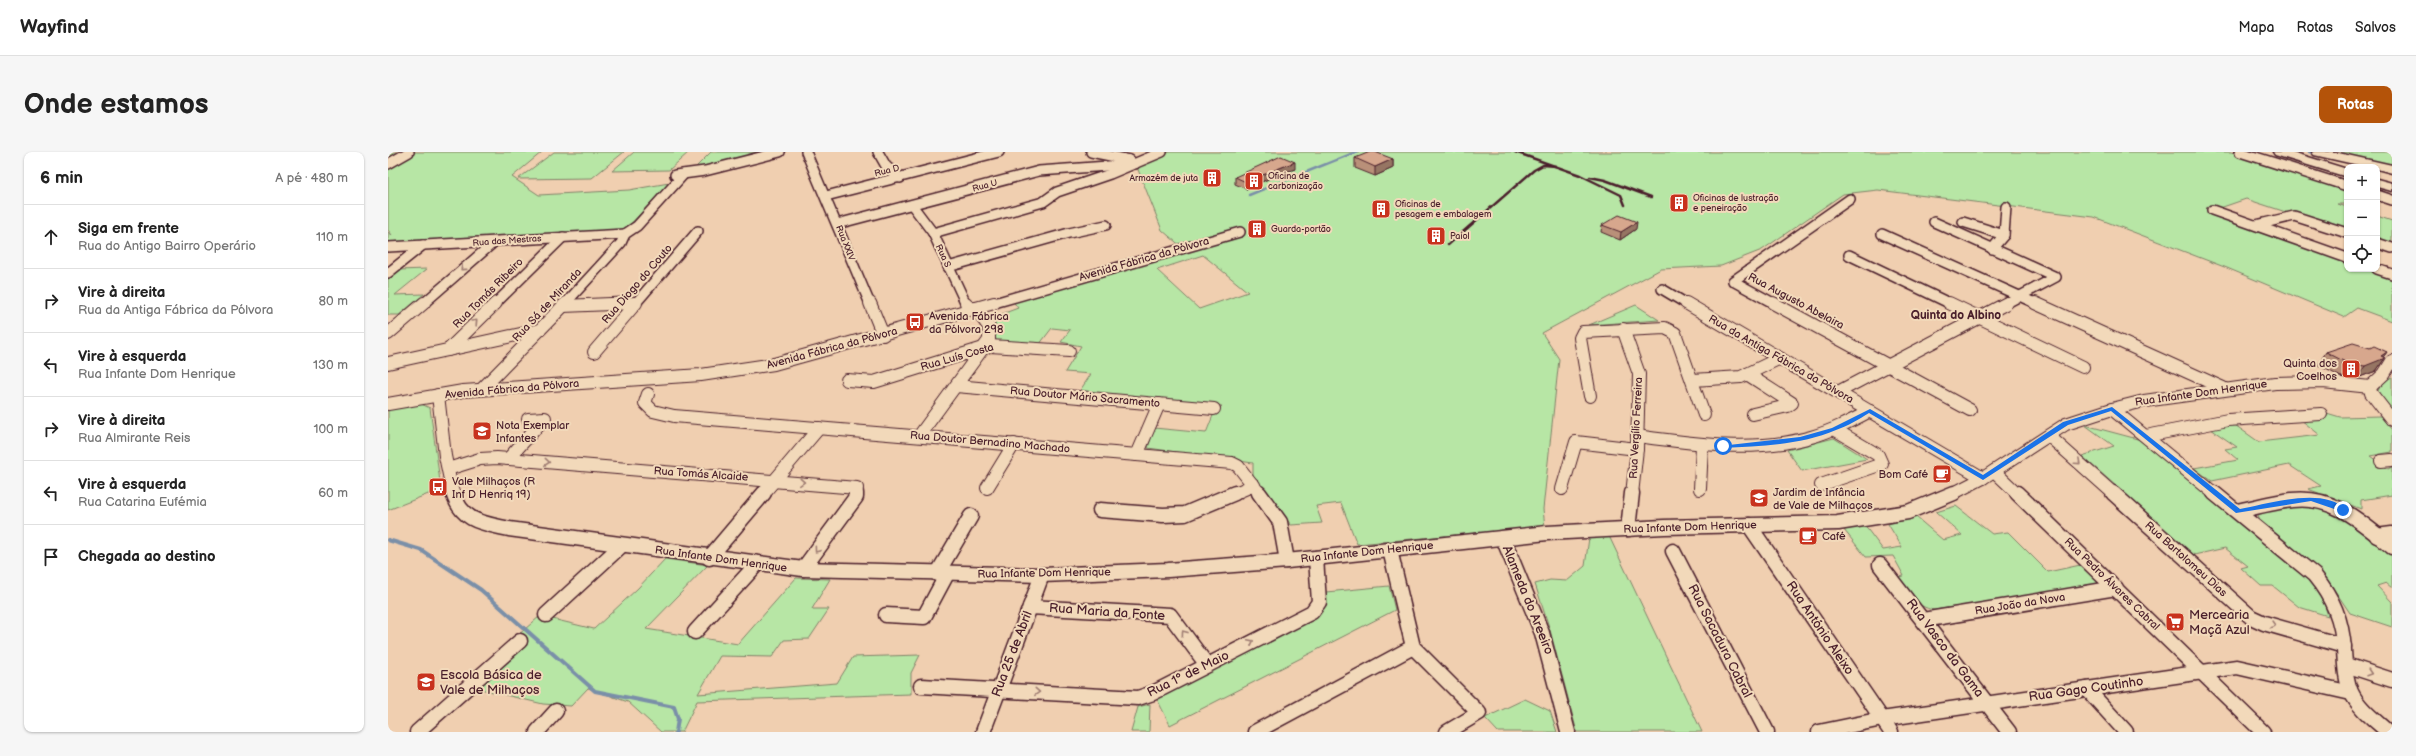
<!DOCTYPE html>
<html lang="pt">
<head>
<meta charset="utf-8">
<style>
	:root { --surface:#fff; --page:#f6f6f6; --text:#222; --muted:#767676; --line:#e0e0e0; --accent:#b45309 }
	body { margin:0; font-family:"Balsamiq Sans",sans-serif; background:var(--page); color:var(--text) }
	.controls { position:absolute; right:12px; top:12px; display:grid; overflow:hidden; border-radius:8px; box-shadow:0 1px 3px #0004 }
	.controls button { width:36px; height:36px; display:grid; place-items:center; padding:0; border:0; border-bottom:1px solid var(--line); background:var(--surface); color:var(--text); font:20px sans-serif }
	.stop { position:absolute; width:12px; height:12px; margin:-9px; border:3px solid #1a73e8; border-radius:50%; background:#fff }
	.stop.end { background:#1a73e8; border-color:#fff; box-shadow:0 1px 4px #0008 }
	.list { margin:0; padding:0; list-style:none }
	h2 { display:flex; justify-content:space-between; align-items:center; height:52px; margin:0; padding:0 16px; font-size:17px }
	h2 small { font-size:13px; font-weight:400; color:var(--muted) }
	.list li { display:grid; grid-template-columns:26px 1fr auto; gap:12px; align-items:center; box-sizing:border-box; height:64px; padding:0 16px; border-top:1px solid var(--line) }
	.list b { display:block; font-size:15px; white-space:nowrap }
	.list p { margin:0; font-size:13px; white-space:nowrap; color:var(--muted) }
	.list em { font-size:13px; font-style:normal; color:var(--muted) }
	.icon { flex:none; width:22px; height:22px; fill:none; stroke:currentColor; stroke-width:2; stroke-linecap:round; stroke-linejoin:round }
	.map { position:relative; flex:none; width:2004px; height:580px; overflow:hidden; border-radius:8px }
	header { display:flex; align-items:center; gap:24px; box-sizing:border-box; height:56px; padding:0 20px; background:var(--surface); border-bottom:1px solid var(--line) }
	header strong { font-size:19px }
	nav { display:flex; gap:22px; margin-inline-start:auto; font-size:14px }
	.intro { display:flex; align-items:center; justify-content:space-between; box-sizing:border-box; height:96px; padding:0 24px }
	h1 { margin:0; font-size:28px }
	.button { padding:10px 18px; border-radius:8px; background:var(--accent); color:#fff; font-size:14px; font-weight:700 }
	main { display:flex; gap:24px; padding:0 24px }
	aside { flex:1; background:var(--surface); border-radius:8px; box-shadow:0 1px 3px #0004 }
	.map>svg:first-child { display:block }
</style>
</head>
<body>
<header>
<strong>Wayfind</strong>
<nav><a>Mapa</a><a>Rotas</a><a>Salvos</a></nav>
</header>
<div class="intro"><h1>Onde estamos</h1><a class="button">Rotas</a></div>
<main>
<aside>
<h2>6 min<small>A pé · 480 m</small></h2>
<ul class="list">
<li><svg class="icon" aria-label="ahead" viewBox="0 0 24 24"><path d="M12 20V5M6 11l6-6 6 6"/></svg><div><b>Siga em frente</b><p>Rua do Antigo Bairro Operário</p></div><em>110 m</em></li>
<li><svg class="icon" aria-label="right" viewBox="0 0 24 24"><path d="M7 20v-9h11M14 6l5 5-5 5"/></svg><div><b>Vire à direita</b><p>Rua da Antiga Fábrica da Pólvora</p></div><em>80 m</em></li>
<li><svg class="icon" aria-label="left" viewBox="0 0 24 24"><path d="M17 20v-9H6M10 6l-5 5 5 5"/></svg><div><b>Vire à esquerda</b><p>Rua Infante Dom Henrique</p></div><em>130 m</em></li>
<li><svg class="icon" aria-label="right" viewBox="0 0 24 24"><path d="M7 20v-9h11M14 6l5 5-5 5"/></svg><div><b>Vire à direita</b><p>Rua Almirante Reis</p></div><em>100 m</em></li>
<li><svg class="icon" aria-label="left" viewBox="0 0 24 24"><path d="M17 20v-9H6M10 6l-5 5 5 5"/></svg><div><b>Vire à esquerda</b><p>Rua Catarina Eufémia</p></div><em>60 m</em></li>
<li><svg class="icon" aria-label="arrive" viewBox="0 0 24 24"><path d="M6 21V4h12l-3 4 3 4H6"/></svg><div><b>Chegada ao destino</b></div></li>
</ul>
</aside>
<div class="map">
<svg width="2004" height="580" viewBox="0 0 2004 580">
	<rect width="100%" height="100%" fill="#f0cfb0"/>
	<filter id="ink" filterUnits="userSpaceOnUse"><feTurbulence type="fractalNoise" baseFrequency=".025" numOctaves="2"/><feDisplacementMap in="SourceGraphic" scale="8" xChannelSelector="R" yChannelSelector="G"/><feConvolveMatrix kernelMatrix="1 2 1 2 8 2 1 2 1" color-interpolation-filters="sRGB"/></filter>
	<g filter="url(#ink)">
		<g fill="#b7e6a5" stroke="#808268" fill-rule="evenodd">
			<polygon points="0,0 154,0 124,25 151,43 241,38 281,31 236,79 0,92 0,80 4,83 0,78"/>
			<polygon points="166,0 236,0 204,26 130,27"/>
			<polygon points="246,0 301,0 281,18 224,19"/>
			<polygon points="323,0 376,0 306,17"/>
			<path d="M 781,0 L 1843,0 L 1959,38 L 1959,52 L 1949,52 L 1959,55 L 1959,80 L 1858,47 L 1829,57 L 1959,106 L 1959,117 L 1988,117 L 2004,123 L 2004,169 L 1969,156 L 1956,165 L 1839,116 L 1706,65 L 1490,38 L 1455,42 L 1374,98 L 1333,114 L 1273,117 L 1154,181 L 1171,207 L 1155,357 L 1157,375 L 969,392 L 953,351 L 928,354 L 934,371 L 903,373 L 865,323 L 865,311 L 760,296 L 766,276 L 818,281 L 826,261 L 834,254 L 691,240 L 703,222 L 677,220 L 693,194 L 673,190 L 682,178 L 664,176 L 651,193 L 607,190 L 606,165 L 630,156 L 624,148 L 796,97 L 774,78 L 749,15 ZM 815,103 L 860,140 L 811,157 L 769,118 Z"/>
			<polygon points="1947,0 2004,0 2004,14"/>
			<polygon points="1989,64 2004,69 2004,94 1989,89"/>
			<polygon points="39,117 7,143 36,142 11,163 0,163 0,126 10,118"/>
			<polygon points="1248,153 1271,168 1201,173"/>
			<polygon points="2004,225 2004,262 1990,239 1994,230"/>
			<polygon points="33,252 42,256 53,337 0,358 0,256"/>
			<polygon points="1932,259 1952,265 1992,264 2004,278 2004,300 1982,304 2000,317 2004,315 2004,343 1973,348 1973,357 1920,337 1933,334 1901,313 1824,329 1806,316 1850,308 1837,297 1849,295 1820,275 1844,271 1871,290 1932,283 1913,268 1940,264"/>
			<polygon points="1697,273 1757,289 1913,417 1935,447 1940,464 1911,455 1885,434 1873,434 1853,416 1860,414 1837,396 1806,403 1694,304 1726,294"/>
			<polygon points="1446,286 1479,307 1414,319 1399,298"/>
			<polygon points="1922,350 1944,355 2004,399 2004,436 1998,431 1989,434 2004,450 2004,475 1962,461 1937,424 1872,370 1870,363 1874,360"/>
			<path d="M 1568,354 L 1604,382 L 1620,380 L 1660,420 L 1697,412 L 1717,432 L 1546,458 C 1527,455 1520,440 1509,425 L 1516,424 L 1505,404 L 1478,405 L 1456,378 L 1477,374 L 1495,398 L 1514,395 L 1500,372 L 1528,365 L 1555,388 L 1574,383 L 1548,360 Z"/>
			<polygon points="1221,384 1314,580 1189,580 1162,478 1147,432 1162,428 1179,429 1197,414 1201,386"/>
			<polygon points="277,407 320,413 258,477 350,492 408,426 442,427 424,457 441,457 421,487 396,488 384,505 332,504 310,542 449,531 465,505 532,503 523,521 523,542 309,549 294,580 273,580 240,550 200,536 183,554 155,552 84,535 129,484 152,464 206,477 250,436"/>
			<polygon points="1001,434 1007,458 782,573 768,545 936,454 938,440"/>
			<polygon points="1137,547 1162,559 1169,580 1110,580 1097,566"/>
			<polygon points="762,552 761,580 743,580 750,555"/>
		</g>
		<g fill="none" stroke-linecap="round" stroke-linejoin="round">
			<g stroke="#7a8fa8" stroke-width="2.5">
				<polyline points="1921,0 1929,2"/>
				<polyline points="861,43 968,0"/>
			</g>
			<polyline stroke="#7a8fa8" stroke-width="4" points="0,388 33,398 93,438 207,539 286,555 290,567 288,580"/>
			<g stroke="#4a1f2b" stroke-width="12">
				<g id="minor-far2">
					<polyline points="418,0 482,152"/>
					<polyline points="490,0 498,14 512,26"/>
					<polyline points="703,0 742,8"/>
					<polyline points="1852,0 1959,34"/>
					<polyline points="0,12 21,0"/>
					<polyline points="287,23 317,19 392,0"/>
					<polyline points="1989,43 2004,48"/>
					<polyline points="438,44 611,0"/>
					<polyline points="524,53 545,81 578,152"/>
					<polyline points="1824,58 1959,106"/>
					<polyline points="1546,70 1668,125 1617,152"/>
					<polyline points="1575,70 1616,83"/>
					<polyline points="449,72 651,19 747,12"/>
					<polyline points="1868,73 1906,64 1959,81"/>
					<polyline points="545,81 655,50 669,40 722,22 774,0"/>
					<polyline points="237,82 249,74 296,22"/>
					<polyline points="1494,82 1649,152"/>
					<polyline points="1989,91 2004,96"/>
					<polyline points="0,95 237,82"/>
					<polyline points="1604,97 1616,83 1618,55"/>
					<polyline points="1461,103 1563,152"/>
					<polyline points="560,115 681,81 718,73"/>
					<polyline points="1989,117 2004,122"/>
					<polyline points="0,121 35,93"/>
					<polyline points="1274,137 1299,152"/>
					<polyline points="35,152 105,91"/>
					<polyline points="107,152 175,85"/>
					<polyline points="177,152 233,91 237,82"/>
					<polyline points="224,152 247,151"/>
					<polyline points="247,152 310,79"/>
					<polyline points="603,152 852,80"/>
					<polyline points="1387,152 1345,129 1462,47"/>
				</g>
			</g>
			<g stroke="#4a1f2b" stroke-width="14">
				<g id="minor-far1">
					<polyline points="482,151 495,183"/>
					<polyline points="578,151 581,158"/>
					<polyline points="1298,151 1595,326"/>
					<polyline points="1385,151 1582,258"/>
					<polyline points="1561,151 1695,215"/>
					<polyline points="1647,151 1835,236"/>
					<polyline points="175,154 247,151"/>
					<polyline points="1235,177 1251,222 1249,297 1244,342"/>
					<polyline points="0,182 36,151"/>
					<polyline points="60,198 108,151"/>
					<polyline points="206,200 248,151"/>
					<polyline points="0,211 151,178"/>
					<polyline points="1359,222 1404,251 1400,254 1365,262"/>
					<polyline points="459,228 486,230 602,194 681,199"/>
					<polyline points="1305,228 1353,225 1392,206"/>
					<polyline points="568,234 826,257"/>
					<polyline points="1982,235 1983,241 2004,268"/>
					<polyline points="1982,235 1996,222 2004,209"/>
					<polyline points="94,237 178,151"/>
					<polyline points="1450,240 1619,151"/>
					<polyline points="260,242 257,251 265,259 286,264 844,311 850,314 872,342"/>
					<polyline points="50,243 57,304 65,342"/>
					<polyline points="1202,244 1192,186 1195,180 1277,176 1287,181 1316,263"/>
					<polyline points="0,252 75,239 313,223 386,212 606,151"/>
					<polyline points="1724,257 1827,342"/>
					<polyline points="531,284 601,188 601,175 587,156"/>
					<path d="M 1249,284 C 1306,292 1367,301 1423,285 C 1444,279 1463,269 1482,259"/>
					<polyline points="1661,284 1726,342"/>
					<polyline points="1758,284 1840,268 1933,262"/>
					<polyline points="749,303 771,252"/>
					<polyline points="120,307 157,266 140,267"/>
					<polyline points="1993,309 2004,308"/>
					<polyline points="60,317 92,307 109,306 469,336 468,342"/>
					<polyline points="1606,319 1630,342"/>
					<polyline points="1433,333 1494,312 1490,303 1446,277"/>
					<polyline points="599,336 626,292"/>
					<polyline points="1174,337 1188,290 1249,297"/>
					<polyline points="1312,337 1314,293"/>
					<polyline points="375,342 431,276"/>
					<polyline points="845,342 866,333"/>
					<polyline points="1564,342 1595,326 1678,272 1724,257 1756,249 1887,231 1935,230 1982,235"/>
				</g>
			</g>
			<g stroke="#4a1f2b" stroke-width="17">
				<g id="minor">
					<path d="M 65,341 C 74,370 95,371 121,377 L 415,417 L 654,423 L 780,418 L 899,409 L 1159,381 L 1276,375 L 1450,371 L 1520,360 L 1566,341"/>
					<polyline points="871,341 892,370 899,409"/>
					<polyline points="1629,341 1875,580"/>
					<polyline points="1725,341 1863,465 1876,471 1956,494"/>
					<path d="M 1826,341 L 1926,423 C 1945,446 1954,468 1956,498 C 1957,512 1957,527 1963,540 C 1971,557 1987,568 2000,580"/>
					<polyline points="712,358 775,363 797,362 847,341"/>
					<path d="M 1850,359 C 1868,355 1886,350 1904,348 C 1946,343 1974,371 2004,395"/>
					<polyline points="1361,373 1503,580"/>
					<polyline points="1240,377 1244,341"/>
					<polyline points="1989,384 2004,382"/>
					<polyline points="1115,386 1154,481 1180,580"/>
					<polyline points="1002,398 1025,495 1091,561 1059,580"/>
					<polyline points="1285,399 1379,580"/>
					<polyline points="321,406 376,341"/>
					<polyline points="1492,413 1621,580"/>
					<polyline points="415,417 468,345 468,341"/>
					<polyline points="549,422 583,364"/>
					<polyline points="642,455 782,463 819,513"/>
					<polyline points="158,463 234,393"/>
					<polyline points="498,463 536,465 559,422"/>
					<polyline points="1535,468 1728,436"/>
					<polyline points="307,480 369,412"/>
					<polyline points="1958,513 2004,528"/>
					<polyline points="533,534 750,546 765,541 924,460 931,450 928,406"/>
					<polyline points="1699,537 1738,580"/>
					<polyline points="29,580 132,489"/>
					<polyline points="149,580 168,559"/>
					<polyline points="595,580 654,423"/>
					<polyline points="867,580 1025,495"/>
					<polyline points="1431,580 1494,567 1849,515 1963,541"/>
				</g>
			</g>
			<g stroke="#4a1f2b" stroke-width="3">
				<g id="highway">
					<polygon points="1885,0 1904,0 1959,17 1959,25 1887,3"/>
					<polygon points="1924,0 1946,0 2004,13 2004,21 1989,17 1989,15 1979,15 1926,3"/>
					<polygon points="1989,27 2004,31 2004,39 1989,35"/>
				</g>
			</g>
			<use href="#minor-far2" stroke="#f2d9ba" stroke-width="9"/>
			<use href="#minor-far1" stroke="#f2d9ba" stroke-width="12"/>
			<use href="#minor" stroke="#f2d9ba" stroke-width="14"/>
			<use href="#highway" fill="#f2d9ba" fill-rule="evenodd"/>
			<g stroke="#4a1f2b" stroke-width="2.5">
				<polyline points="1127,0 1192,23 1233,43 1237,53"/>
				<polyline points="1202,25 1217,28 1263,45"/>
				<polyline points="1060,93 1146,18 1155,13 1168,14"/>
			</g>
		</g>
		<g fill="#b99079" stroke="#4a1f2b">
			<polygon points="967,6 1005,7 1005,16 987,24 967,16"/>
			<polygon points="907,17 889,23 858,37 847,32 847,25"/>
			<polygon points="1214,73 1248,77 1232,88 1213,80"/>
			<polygon points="1982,196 1999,200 1995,205 1997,206 1988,219 1969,226 1953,225 1930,213 1938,200"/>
		</g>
		<g fill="#967563" stroke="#4a1f2b">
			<polygon points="1005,7 1005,16 987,24 987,15"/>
			<polygon points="907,10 907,17 889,23 858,37 858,30 889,17"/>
			<polygon points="1249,70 1248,77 1232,88 1233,80"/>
			<polygon points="1999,200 1993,208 1997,206 1988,219 1969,226 1977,214"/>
		</g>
		<g fill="#d7a78d" stroke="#4a1f2b">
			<polygon points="982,0 987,0 1005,7 987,15 967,6"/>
			<polygon points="893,4 907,10 889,17 858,30 847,25"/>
			<polygon points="1231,63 1249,70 1233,80 1214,73"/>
			<polygon points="1965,191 1982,196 1986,194 1999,200 1993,204 1997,206 1977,214 1961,212 1938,200"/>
		</g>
		<defs><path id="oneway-chevron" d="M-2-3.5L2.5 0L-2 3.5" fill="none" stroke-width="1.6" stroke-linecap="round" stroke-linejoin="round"/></defs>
		<g stroke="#9e7c72">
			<use href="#oneway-chevron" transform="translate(75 116) rotate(139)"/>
			<use href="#oneway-chevron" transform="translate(87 170) rotate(-46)"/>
			<use href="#oneway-chevron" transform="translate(159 310) rotate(5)"/>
			<use href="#oneway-chevron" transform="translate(1690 310) rotate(42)"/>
			<use href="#oneway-chevron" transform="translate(414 330) rotate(4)"/>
			<use href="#oneway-chevron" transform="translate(429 398) rotate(126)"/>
			<use href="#oneway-chevron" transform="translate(1885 473) rotate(16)"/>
			<use href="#oneway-chevron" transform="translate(796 481) rotate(-126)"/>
			<use href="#oneway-chevron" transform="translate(863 490) rotate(-27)"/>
			<use href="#oneway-chevron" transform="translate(1981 521) rotate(18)"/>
			<use href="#oneway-chevron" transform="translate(649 540) rotate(4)"/>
		</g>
	</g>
	<path fill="#1a73e8" d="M 1724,255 L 1852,357 C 1880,352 1936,334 1958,358 L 1955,360 L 1923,349 L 1848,361 L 1723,259 L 1680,273 L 1595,328 L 1481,261 C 1471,267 1460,274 1448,278 C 1413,293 1373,294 1335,296 L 1332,294 L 1412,285 L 1444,276 L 1482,257 L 1595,323 L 1675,270 Z"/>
	<defs>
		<g id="building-square" transform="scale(1)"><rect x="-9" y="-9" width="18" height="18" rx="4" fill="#c8321e" stroke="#f2d9ba"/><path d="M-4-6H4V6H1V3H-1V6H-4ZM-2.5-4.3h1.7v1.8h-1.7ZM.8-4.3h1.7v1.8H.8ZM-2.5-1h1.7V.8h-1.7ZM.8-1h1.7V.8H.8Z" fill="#fff"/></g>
		<g id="bus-square" transform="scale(1)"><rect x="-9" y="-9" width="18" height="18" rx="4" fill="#c8321e" stroke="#f2d9ba"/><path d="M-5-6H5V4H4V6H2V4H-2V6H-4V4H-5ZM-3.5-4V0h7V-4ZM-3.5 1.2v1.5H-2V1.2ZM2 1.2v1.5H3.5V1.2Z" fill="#fff"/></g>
		<g id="school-square" transform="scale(1)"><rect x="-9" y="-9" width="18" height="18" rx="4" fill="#c8321e" stroke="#f2d9ba"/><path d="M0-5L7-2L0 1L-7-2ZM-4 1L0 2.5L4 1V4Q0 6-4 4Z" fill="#fff"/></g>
		<g id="cafe-square" transform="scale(1)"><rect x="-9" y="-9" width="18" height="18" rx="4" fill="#c8321e" stroke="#f2d9ba"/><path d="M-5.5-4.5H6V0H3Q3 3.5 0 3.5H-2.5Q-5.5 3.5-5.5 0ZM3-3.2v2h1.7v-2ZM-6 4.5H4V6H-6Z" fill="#fff"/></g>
		<g id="supermarket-square" transform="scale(1)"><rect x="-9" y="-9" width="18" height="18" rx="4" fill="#c8321e" stroke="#f2d9ba"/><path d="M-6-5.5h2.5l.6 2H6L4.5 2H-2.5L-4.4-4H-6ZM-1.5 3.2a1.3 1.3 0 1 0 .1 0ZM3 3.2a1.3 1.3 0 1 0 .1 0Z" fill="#fff"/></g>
	</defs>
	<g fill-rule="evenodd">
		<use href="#building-square" x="824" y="26"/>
		<use href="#building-square" x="866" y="29"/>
		<use href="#building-square" x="1291" y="51"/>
		<use href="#building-square" x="993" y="57"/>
		<use href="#building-square" x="869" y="77"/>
		<use href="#building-square" x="1048" y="84"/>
		<use href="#bus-square" x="527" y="170"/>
		<use href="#building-square" x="1963" y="217"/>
		<use href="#school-square" x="94" y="279"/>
		<use href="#cafe-square" x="1554" y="322"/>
		<use href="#bus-square" x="50" y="335"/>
		<use href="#school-square" x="1371" y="346"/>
		<use href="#cafe-square" x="1420" y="384"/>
		<use href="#supermarket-square" x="1787" y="470"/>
		<use href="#school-square" x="38" y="530"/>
	</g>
	<g text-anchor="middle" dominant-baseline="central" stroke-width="4" stroke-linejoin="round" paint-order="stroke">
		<g font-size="9" fill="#4a1f2b" stroke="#f2d9ba">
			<text transform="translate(499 19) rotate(-14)">Rua D</text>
			<text transform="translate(597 34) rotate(-15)">Rua U</text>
			<text transform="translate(119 89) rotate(-4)">Rua das Mestras</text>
			<text transform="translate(457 91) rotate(68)">Rua XXIV</text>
			<text transform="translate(555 104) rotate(65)">Rua S</text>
		</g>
		<g font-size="9" fill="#4a1f2b" stroke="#f2d9ba" text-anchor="start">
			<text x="880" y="24">Oficina de<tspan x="880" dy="10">carbonização</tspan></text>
			<text x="810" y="26" text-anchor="end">Armazém de juta</text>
			<text x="1305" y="46">Oficinas de lustração<tspan x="1305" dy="10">e peneiração</tspan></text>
			<text x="1007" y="52">Oficinas de<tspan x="1007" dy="10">pesagem e embalagem</tspan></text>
			<text x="883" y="77">Guarda-portão</text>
			<text x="1062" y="84">Paiol</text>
		</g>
		<g font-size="11" fill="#4a1f2b" stroke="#f2d9ba">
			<text transform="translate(756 107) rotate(-16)">Avenida Fábrica da Pólvora</text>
			<text transform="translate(249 132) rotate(-49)">Rua Diogo do Couto</text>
			<text transform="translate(100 141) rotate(-45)">Rua Tomás Ribeiro</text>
			<text transform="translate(1408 149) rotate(28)">Rua Augusto Abelaira</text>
			<text transform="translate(159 153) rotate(-47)">Rua Sá de Miranda</text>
			<text transform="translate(444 196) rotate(-15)">Avenida Fábrica da Pólvora</text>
			<text transform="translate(569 205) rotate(-16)">Rua Luís Costa</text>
			<text transform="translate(1393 207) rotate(30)">Rua da Antiga Fábrica da Pólvora</text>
			<text transform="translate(124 237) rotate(-5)">Avenida Fábrica da Pólvora</text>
			<text transform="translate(1813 241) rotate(-8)">Rua Infante Dom Henrique</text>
			<text transform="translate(697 245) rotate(5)">Rua Doutor Mário Sacramento</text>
			<text transform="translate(1248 276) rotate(-87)">Rua Vergílio Ferreira</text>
			<text transform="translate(602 290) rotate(5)">Rua Doutor Bernadino Machado</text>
			<text transform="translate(313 322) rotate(4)">Rua Tomás Alcaide</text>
			<text transform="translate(1302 375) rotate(-2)">Rua Infante Dom Henrique</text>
			<text transform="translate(979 400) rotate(-6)">Rua Infante Dom Henrique</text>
			<text transform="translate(333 407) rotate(8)">Rua Infante Dom Henrique</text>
			<text transform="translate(1798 407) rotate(42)">Rua Bartolomeu Dias</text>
			<text transform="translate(656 421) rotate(-1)">Rua Infante Dom Henrique</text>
			<text transform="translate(1724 432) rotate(44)">Rua Pedro Álvares Cabral</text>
			<text transform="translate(1632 452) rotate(-9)">Rua João da Nova</text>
		</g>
		<g font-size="11" fill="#4a1f2b" stroke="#f2d9ba" text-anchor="start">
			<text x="541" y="164">Avenida Fábrica<tspan x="541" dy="13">da Pólvora 298</tspan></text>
			<text x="1949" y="211" text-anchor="end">Quinta dos<tspan x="1949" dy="13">Coelhos</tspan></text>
			<text x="108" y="273">Nota Exemplar<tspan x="108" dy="13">Infantes</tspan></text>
			<text x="1540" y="322" text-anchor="end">Bom Café</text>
			<text x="64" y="329">Vale Milhaços (R<tspan x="64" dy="13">Inf D Henriq 19)</tspan></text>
			<text x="1385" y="340">Jardim de Infância<tspan x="1385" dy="13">de Vale de Milhaços</tspan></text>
			<text x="1434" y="384">Café</text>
		</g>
		<g font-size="12" font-weight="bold" fill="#4a1f2b" stroke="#f2d9ba">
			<text x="1568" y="163">Quinta do Albino</text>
		</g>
		<g font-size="13" fill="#4a1f2b" stroke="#f2d9ba">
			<text transform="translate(1140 448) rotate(68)">Alameda do Areeiro</text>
			<text transform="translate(719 460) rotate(4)">Rua Maria da Fonte</text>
			<text transform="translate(1432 476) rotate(56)">Rua António Aleixo</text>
			<text transform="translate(1332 489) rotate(63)">Rua Sacadura Cabral</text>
			<text transform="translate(1557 496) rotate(53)">Rua Vasco da Gama</text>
			<text transform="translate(624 502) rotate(-69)">Rua 25 de Abril</text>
			<text transform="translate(800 522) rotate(-26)">Rua 1º de Maio</text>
			<text transform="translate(1698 537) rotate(-8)">Rua Gago Coutinho</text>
		</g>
		<g font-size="13" fill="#4a1f2b" stroke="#f2d9ba" text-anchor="start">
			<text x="1801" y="463">Mercearia<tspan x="1801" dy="15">Maçã Azul</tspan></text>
			<text x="52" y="523">Escola Básica de<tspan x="52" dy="15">Vale de Milhaços</tspan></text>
		</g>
	</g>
</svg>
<div class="controls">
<button>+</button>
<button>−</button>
<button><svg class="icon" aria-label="locate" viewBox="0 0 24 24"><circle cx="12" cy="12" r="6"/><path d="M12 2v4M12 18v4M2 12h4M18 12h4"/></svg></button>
</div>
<div class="stop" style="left:1335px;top:294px"></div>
<div class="stop end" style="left:1955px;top:358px"></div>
</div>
</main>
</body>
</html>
